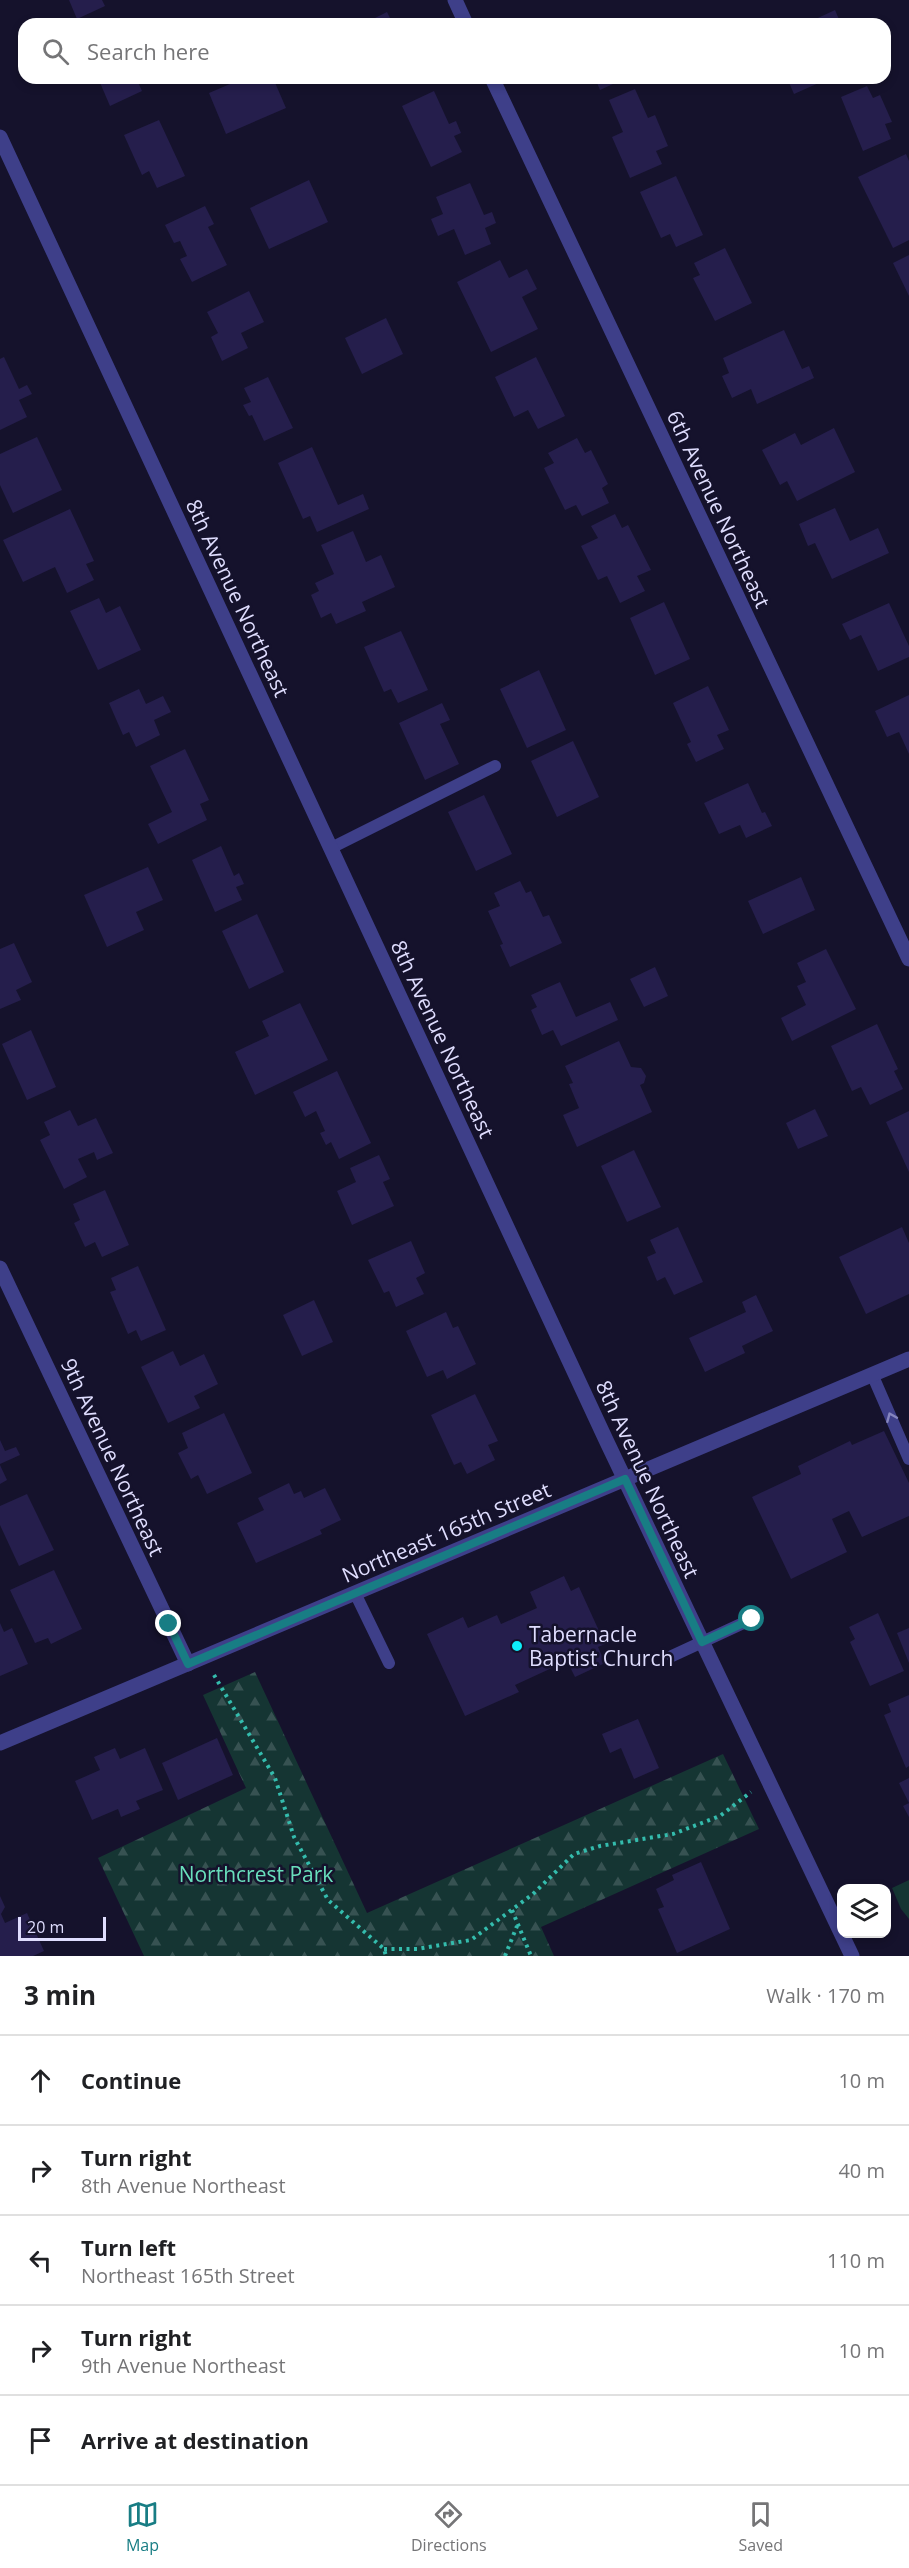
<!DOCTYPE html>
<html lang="en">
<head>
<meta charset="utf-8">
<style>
	:root { --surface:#fff; --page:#f2f2f2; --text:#202124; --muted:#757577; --line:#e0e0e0; --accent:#187d84 }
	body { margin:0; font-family:"Open Sans",sans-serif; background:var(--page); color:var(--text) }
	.controls { position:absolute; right:18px; bottom:18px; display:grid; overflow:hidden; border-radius:12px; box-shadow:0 3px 9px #0003 }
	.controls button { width:54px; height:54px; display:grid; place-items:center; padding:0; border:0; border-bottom:2px solid var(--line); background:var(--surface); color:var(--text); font:30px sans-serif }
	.scale { position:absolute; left:18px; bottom:15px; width:88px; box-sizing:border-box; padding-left:6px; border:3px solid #dfddfe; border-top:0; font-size:16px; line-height:21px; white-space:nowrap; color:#dfddfe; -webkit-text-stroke:4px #15122c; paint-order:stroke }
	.stop { position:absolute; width:18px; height:18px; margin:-14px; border:4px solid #187d84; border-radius:50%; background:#fff }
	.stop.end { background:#187d84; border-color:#fff; box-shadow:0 2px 6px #0008 }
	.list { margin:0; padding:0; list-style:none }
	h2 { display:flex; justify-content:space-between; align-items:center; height:78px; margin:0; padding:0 24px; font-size:26px }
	h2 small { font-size:20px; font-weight:400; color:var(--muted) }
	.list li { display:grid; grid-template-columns:39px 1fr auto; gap:18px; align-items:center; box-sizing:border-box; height:90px; padding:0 24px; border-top:2px solid var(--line) }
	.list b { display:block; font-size:22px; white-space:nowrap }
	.list p { margin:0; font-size:20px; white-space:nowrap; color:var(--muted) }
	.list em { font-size:20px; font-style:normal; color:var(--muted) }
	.icon { flex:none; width:33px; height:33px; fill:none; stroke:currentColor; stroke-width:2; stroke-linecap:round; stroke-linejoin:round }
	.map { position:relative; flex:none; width:909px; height:1956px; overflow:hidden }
	.search { position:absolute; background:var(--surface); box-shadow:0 3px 9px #0003; left:18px; right:18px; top:18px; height:66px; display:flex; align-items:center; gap:15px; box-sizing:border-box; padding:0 21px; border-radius:18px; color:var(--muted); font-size:22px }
	.sheet { height:528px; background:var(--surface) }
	nav { display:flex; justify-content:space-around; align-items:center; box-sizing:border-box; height:84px; border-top:2px solid var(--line); background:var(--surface); font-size:16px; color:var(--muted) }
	nav a { display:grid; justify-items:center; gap:3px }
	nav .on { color:var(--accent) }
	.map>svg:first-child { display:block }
</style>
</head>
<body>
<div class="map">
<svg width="909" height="1956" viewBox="0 0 909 1956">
	<defs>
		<pattern id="forest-firs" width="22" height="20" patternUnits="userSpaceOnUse" patternTransform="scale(1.5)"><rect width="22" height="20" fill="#153533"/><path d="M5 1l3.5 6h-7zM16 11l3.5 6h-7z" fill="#375252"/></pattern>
	</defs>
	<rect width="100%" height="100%" fill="#15122c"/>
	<polygon fill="#153533" points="909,1880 909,1919 901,1909 892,1888"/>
	<polygon fill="url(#forest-firs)" points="255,1672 367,1913 723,1754 759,1829 541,1927 554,1956 144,1956 98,1858 246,1788 203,1695"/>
	<g fill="#251e4c">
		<polygon points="69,0 102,0 105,6 77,19"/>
		<polygon points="835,10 841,24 805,24"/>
		<polygon points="387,12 393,24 363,24"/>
		<polygon points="98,78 136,78 142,91 110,106"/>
		<polygon points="244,78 273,78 286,108 226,134 209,93"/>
		<polygon points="595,78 626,78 600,90"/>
		<polygon points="787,78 830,78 794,94"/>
		<polygon points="867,86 873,98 880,95 892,122 885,124 891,139 863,151 841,97"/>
		<polygon points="635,89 648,118 655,115 668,146 656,151 662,164 630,178 612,137 623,132 609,100"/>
		<polygon points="434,91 449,124 456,121 461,133 454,136 462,152 431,167 402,106"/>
		<polygon points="159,120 185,176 157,188 149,171 142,175 124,135"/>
		<polygon points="906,154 909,161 909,240 893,248 858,177"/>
		<polygon points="676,176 703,235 676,247 670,234 661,238 640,192"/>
		<polygon points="309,180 328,222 269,249 250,208"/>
		<polygon points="470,183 484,215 492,212 496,223 485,228 491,244 465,255 454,229 438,236 431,219 443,214 436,197"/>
		<polygon points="205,206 214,224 208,227 227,265 192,282 180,259 187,256 180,241 174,243 165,225"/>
		<polygon points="725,248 752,303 715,321 693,278 700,275 694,263"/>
		<polygon points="909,255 909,296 893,263"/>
		<polygon points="500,260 509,278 527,269 537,289 522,297 538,329 491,352 457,282"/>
		<polygon points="249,291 264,322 241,333 248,348 222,361 211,337 218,333 207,312"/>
		<polygon points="386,318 403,354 362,374 345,338"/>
		<polygon points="784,330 802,369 809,366 814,378 757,404 751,389 732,398 722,376 729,373 723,358"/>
		<polygon points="4,357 19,389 27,385 32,394 19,400 27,417 0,430 0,359"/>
		<polygon points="536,357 565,416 538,429 528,410 514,417 495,377"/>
		<polygon points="268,377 293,428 264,441 252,415 249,416 243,405 251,402 244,388"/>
		<polygon points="834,428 855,472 797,501 787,481 780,485 762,450 795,433 801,445"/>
		<polygon points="37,437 62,490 13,513 0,485 0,454"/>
		<polygon points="577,438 585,453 591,450 608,484 602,488 609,503 582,516 576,505 565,510 544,468 554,463 548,453"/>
		<polygon points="312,447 338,505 363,494 369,509 317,532 310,516 303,519 278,463"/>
		<polygon points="835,508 850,541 878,528 889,553 832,579 815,543 808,546 799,524"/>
		<polygon points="70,509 94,561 86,564 94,580 67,593 55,567 23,582 3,540"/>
		<polygon points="615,514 622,528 628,525 651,570 637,576 645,591 620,603 607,576 598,580 581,546 598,538 591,526"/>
		<polygon points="353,531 366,562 381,555 395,587 362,602 366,611 336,624 331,613 321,618 311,595 319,591 315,583 334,574 321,545"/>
		<polygon points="99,598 106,613 120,606 141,650 98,670 70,611"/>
		<polygon points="664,602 690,659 655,675 630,618"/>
		<polygon points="889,603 909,646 909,657 878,671 861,635 850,640 842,624"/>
		<polygon points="401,631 428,690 398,703 391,689 384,692 364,647"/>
		<polygon points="539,670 566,730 527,748 500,689"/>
		<polygon points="708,686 729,730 717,735 724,749 696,762 687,744 691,742 673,703"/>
		<polygon points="139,689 146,704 163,696 171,712 154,720 160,735 136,747 129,732 123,735 109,703"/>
		<polygon points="909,695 909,754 899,732 887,737 875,711"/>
		<polygon points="442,703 450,720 440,724 459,764 425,780 399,723"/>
		<polygon points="573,741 599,797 557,817 531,761"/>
		<polygon points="185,749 209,800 200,804 207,820 158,844 148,824 172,812 150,766"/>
		<polygon points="748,783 762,813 765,812 772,826 746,838 740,825 719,834 704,803"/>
		<polygon points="484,795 512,854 476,871 448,812"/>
		<polygon points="221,846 234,876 239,873 244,884 236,887 242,900 215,912 192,860"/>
		<polygon points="148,867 163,900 136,912 144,930 107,947 84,895"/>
		<polygon points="801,877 815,910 763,934 748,901"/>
		<polygon points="520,881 526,893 531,891 543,917 549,915 562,943 510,967 500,945 503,944 488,911 500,906 494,893"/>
		<polygon points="257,914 284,972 249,989 222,931"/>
		<polygon points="14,943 32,982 16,990 21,1000 0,1009 0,949"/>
		<polygon points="826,949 856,1009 792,1041 781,1018 806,1005 797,986 806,982 797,963"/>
		<polygon points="655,967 668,996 644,1007 630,979"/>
		<polygon points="560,982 576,1017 610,1002 618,1020 561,1046 553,1030 542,1035 531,1010 537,1007 531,995"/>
		<polygon points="300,1003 328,1060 255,1095 235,1052 269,1036 262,1021"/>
		<polygon points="877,1024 898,1069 894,1071 903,1089 870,1105 861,1087 852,1091 831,1046"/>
		<polygon points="31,1030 56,1087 27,1100 2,1044"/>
		<polygon points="619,1041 631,1067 641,1068 646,1076 644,1083 640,1085 652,1112 577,1147 563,1115 579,1108 569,1084 573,1083 565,1066"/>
		<polygon points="337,1071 371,1143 339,1159 331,1142 326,1145 320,1133 325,1131 316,1111 305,1117 293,1092"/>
		<polygon points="815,1109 828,1136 798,1149 786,1123"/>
		<polygon points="70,1110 78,1126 96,1118 113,1153 97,1160 94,1152 78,1159 87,1177 64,1189 40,1140 50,1135 44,1122"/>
		<polygon points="909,1111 909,1172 886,1122"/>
		<polygon points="634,1150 661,1207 627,1222 601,1166"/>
		<polygon points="379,1155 390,1179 383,1182 394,1206 352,1225 337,1191 356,1182 350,1168"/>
		<polygon points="105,1190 129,1245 102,1257 95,1242 85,1247 74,1223 80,1220 73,1204"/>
		<polygon points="678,1227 703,1282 674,1295 665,1277 657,1281 647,1257 656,1253 650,1240"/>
		<polygon points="902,1227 909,1243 909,1294 866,1314 839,1257"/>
		<polygon points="411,1241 425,1273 416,1278 424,1294 396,1307 389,1291 384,1293 368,1260"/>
		<polygon points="138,1266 166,1330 141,1341 136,1330 128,1334 110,1292 116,1290 111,1278"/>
		<polygon points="756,1295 773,1331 742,1346 745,1353 705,1372 689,1338 746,1312 742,1302"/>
		<polygon points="314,1300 333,1342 302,1356 283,1315"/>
		<polygon points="446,1312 453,1328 458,1326 476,1364 447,1379 443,1370 427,1377 406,1331"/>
		<polygon points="173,1351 180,1366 204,1354 218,1384 194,1396 200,1408 168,1423 141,1367"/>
		<polygon points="475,1394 498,1441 488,1445 495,1460 467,1474 461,1462 454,1465 431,1415"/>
		<polygon points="224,1413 252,1473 207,1494 198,1475 191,1479 178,1453 188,1448 182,1433"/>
		<polygon points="884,1431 909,1483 909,1516 862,1537 849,1511 832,1519 847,1552 791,1579 752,1497 801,1474 798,1466 850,1441 852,1445"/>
		<polygon points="0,1440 5,1451 16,1447 20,1455 0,1464"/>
		<polygon points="0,1465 7,1480 0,1484"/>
		<polygon points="289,1483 294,1494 301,1491 304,1498 325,1488 341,1520 320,1530 322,1534 256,1563 237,1523 264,1510 258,1498"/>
		<polygon points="27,1494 54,1550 19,1566 0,1525 0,1506"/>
		<polygon points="54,1570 82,1629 51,1644 48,1638 35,1643 10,1590"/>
		<polygon points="564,1576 571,1591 579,1587 605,1644 598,1647 605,1663 575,1677 567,1661 515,1685 519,1692 465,1716 427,1634 463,1617 468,1628 497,1615 501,1624 537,1608 530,1592"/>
		<polygon points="878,1613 904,1671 870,1686 850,1642 855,1639 849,1627"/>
		<polygon points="0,1623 4,1632 12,1628 28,1664 0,1676"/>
		<polygon points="909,1628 909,1663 897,1633"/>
		<polygon points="909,1695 909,1766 906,1768 884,1715 891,1712 888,1704"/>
		<polygon points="638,1719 659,1768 634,1779 621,1748 610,1753 602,1734"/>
		<polygon points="217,1738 233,1775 178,1800 162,1763"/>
		<polygon points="115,1748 120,1759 145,1748 163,1790 136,1801 140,1809 121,1817 118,1809 92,1820 75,1781 100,1770 94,1757"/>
		<polygon points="909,1778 909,1817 903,1806 909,1803 899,1783"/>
		<polygon points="701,1862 730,1929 677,1953 658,1909 664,1907 656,1889 674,1880 672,1875"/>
		<polygon points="0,1896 5,1907 1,1914 5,1923 27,1913 44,1951 33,1956 0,1956"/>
	</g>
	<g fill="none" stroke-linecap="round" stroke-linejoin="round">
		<g stroke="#34bcad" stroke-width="4" stroke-dasharray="3 4.5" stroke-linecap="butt">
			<polyline points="214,1675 275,1778 294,1837 328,1900 384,1949 386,1956"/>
			<polyline points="512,1910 531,1956"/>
			<polyline points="384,1949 417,1949 471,1940 533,1894 574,1854 600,1846 673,1834 720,1816 751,1792"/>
			<polyline points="505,1956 517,1926"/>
		</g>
		<g stroke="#3e3f89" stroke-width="12">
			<polyline points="331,848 495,766"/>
			<polyline points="872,1374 909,1459"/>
			<polyline points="355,1593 389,1663"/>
			<polyline points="672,1656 752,1619"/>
		</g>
		<g stroke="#3e3f89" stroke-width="15">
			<polyline points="455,0 466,24"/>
			<polyline points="492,78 909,959"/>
			<polyline points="0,137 606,1440 852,1956"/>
			<polyline points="0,1268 188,1664"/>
		</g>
		<polyline stroke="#3e3f89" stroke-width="15" points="0,1743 909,1359"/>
	</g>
	<defs><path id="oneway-chevron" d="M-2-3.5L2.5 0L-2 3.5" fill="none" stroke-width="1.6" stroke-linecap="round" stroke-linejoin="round" transform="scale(1.5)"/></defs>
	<use stroke="#8686be" href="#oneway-chevron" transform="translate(891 1417) rotate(-113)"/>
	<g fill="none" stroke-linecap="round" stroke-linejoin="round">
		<polyline stroke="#187d84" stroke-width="8" points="169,1624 188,1664 625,1479 702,1642 752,1619"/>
	</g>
	<circle fill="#0eedfa" stroke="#15122c" stroke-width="2" cx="517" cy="1646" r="6"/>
	<g text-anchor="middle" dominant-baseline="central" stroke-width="5" stroke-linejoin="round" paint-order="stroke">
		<g font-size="21" fill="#dfddfe" stroke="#15122c">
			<text transform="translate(719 509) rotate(65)">6th Avenue Northeast</text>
			<text transform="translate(238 598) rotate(65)">8th Avenue Northeast</text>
			<text transform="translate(443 1039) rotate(65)">8th Avenue Northeast</text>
			<text transform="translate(113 1457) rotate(65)">9th Avenue Northeast</text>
			<text transform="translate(648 1479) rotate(65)">8th Avenue Northeast</text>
			<text transform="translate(446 1532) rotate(-23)">Northeast 165th Street</text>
		</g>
		<g font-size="21" fill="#dfddfe" stroke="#15122c" text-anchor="start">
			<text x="529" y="1634">Tabernacle<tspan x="529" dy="24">Baptist Church</tspan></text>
		</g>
		<g font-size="21" fill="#69dfbc" stroke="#15122c">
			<text x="256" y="1874">Northcrest Park</text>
		</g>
	</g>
</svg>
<div class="controls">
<button><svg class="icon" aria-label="layers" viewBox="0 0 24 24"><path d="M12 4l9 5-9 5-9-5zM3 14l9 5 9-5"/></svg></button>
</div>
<div class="scale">20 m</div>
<div class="stop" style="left:752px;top:1619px"></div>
<div class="stop end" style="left:169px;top:1624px"></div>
<div class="search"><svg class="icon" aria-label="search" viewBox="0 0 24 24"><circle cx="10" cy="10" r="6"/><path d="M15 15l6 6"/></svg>Search here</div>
</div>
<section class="sheet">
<h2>3 min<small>Walk · 170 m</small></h2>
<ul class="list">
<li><svg class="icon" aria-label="ahead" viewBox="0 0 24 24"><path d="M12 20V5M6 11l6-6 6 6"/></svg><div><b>Continue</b></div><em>10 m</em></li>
<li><svg class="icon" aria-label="right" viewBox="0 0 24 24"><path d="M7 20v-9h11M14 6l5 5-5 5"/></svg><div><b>Turn right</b><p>8th Avenue Northeast</p></div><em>40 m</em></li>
<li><svg class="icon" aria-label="left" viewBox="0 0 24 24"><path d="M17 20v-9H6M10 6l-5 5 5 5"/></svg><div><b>Turn left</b><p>Northeast 165th Street</p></div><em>110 m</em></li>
<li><svg class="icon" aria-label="right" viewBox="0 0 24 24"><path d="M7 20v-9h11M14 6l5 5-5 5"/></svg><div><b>Turn right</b><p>9th Avenue Northeast</p></div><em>10 m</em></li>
<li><svg class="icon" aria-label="arrive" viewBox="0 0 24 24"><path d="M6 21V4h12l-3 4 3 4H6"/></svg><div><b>Arrive at destination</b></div></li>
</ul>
</section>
<nav>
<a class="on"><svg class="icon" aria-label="map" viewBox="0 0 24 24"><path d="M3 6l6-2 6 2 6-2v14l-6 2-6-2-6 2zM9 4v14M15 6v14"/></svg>Map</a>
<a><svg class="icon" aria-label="directions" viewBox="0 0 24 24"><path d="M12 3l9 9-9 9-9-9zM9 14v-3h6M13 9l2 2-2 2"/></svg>Directions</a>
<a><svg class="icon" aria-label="saved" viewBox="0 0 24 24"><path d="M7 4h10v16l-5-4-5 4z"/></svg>Saved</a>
</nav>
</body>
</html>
